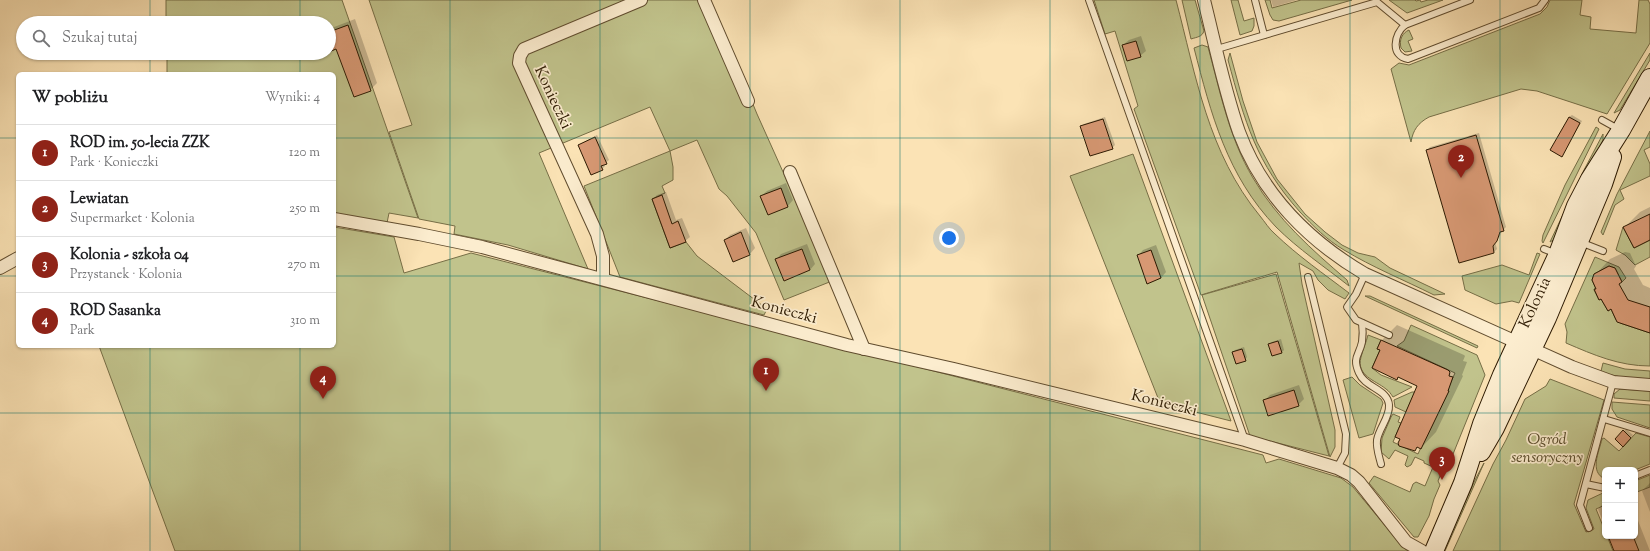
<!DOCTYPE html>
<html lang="pl">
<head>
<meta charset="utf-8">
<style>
	:root { --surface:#fff; --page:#f2f2f2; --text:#202124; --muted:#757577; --line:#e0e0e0; --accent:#8f2418 }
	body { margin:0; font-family:"Sorts Mill Goudy",serif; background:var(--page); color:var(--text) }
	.controls { position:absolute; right:12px; bottom:12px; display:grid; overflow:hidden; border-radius:6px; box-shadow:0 1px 3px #0004 }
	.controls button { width:36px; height:36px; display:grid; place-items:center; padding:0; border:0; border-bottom:1px solid var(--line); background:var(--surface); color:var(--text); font:20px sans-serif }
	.you { position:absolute; left:949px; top:238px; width:14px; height:14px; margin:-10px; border:3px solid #fff; border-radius:50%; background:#1a73e8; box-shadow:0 0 0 6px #1a73e833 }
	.badge { display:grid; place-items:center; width:26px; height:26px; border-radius:50%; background:var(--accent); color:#fff; font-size:13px; font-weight:700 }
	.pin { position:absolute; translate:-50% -33px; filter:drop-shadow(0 1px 2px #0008) }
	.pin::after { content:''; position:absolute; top:21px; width:14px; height:12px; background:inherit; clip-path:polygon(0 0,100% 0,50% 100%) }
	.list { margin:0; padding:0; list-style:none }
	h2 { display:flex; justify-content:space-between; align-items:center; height:52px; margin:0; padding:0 16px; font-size:17px }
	h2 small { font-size:13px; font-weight:400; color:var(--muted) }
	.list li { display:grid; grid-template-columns:26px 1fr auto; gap:12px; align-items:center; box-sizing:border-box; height:56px; padding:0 16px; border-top:1px solid var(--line) }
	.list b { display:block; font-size:15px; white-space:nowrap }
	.list p { margin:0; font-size:13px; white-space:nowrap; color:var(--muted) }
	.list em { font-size:13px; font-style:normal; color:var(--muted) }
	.icon { flex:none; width:22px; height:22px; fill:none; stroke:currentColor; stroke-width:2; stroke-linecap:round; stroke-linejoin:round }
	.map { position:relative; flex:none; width:1650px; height:551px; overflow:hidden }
	.search { position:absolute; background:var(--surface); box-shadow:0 1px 3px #0004; left:16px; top:16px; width:320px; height:44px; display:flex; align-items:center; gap:10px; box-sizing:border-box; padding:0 14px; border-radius:22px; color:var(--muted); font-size:15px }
	.panel { position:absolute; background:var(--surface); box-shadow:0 1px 3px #0004; left:16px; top:72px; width:320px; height:276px; border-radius:6px }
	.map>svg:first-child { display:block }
</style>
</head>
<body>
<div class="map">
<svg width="1650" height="551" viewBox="0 0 1650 551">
	<rect width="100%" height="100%" fill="#fbe3b5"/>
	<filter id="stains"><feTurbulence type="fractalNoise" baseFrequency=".005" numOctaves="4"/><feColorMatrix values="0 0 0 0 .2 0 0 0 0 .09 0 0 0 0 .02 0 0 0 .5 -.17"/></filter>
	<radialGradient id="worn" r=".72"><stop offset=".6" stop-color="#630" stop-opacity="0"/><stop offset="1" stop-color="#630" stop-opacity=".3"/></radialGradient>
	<g fill="#c1c38c" stroke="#766e46">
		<polygon points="166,0 342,0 418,218 389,213 387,223 334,213 334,74 167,74 167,53 329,53 329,23 166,23"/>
		<polygon points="369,0 710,0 757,114 832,281 784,300 756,233 727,196 719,189 697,140 670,151 673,167 673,180 662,186 665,193 652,199 670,248 686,242 697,256 767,309 764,315 620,277 584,186 670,151 650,107 539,153 588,269 508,245 454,234 455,226 419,219 389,132 412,125"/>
		<path d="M 1094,0 L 1176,0 C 1196,76 1208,153 1260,216 C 1265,222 1269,229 1275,234 C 1298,256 1324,274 1349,293 L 1345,299 L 1328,290 L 1318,280 L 1313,271 L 1299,263 L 1302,284 L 1335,430 L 1335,447 L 1330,457 L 1277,272 L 1201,295 L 1134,109 L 1138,106 L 1115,31 L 1105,34 Z"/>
		<path d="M 1182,0 L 1195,0 L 1204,31 C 1202,37 1197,37 1191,39 Z"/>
		<polygon points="1231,0 1238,0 1244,21 1254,18 1254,26 1252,31 1240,35"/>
		<polygon points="1265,0 1270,0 1272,8 1301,0 1352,0 1279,21 1273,20 1270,15"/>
		<polygon points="1389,0 1415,0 1416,1 1420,0 1421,2 1428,0 1443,0 1407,13"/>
		<path d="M 1550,0 L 1582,0 L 1580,15 L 1591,17 L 1590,29 L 1636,33 L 1639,0 L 1648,0 L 1650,4 L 1650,43 L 1607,114 L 1537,91 L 1521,89 L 1429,117 C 1418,123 1413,130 1411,142 L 1391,69 L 1399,63 L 1409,65 L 1540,14 L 1547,7 Z"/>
		<path d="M 1409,30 L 1413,39 L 1408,41 L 1412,51 L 1405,52 L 1401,48 C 1399,40 1402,33 1409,30 Z"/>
		<path d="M 1202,45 L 1208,47 C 1220,91 1229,138 1253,178 C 1277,219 1312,250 1347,280 L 1349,286 C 1325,267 1298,249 1276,227 C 1227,176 1211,114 1194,48 Z"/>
		<path d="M 1230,53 L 1243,101 L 1257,142 L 1277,179 L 1305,214 L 1325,232 L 1342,245 L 1358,253 L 1375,257 L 1390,268 L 1445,294 L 1434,295 C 1404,280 1372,267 1344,250 C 1327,240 1313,226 1300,212 C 1256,163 1245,122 1228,60 Z"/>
		<polygon points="1650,53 1650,60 1620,110 1614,113"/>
		<polygon points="1596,127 1599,129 1543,243 1542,241 1543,235 1565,185"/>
		<polygon points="1650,131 1650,147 1644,150 1650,164 1650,176 1620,190 1624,199 1615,205 1603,235 1601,232 1617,194"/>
		<polygon points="1603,134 1603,140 1555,239 1550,242 1584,170"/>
		<polygon points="1133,154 1231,421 1160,403 1070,176"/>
		<polygon points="334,227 394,237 404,273 471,253 1263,455 1266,463 1279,459 1341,478 1353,487 1402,546 1408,551 175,551 99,346 334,346"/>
		<polygon points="1623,227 1634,248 1650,240 1650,257 1635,265 1625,255 1616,250"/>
		<polygon points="1537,253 1540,254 1519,303 1512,301 1496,304 1465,290 1462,276 1502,265 1529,275"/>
		<path d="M 1595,257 L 1619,267 L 1626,278 L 1622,282 L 1615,268 L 1609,266 L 1594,274 L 1592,280 L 1596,289 L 1594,290 L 1599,300 L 1601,299 L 1608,311 L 1611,309 L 1616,320 L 1620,321 L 1620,323 L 1650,333 L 1650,366 C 1619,366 1594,355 1566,343 L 1567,332 L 1565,324 Z"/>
		<polygon points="1276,274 1329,456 1250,436 1202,295"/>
		<polygon points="1365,296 1370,296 1478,346 1477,348"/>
		<polygon points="1411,325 1477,355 1485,375 1447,469 1442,471 1438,481 1440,485 1434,499 1429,516 1418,537 1414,537 1369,483 1374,476 1410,492 1413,484 1416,482 1425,486 1433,467 1424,463 1424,461 1415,457 1411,465 1407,467 1405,465 1408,456 1395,450 1389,459 1381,452 1382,438 1391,417 1393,414 1400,417 1398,422 1401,423 1393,442 1418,454 1455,373 1397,346 1404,341"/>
		<path d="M 1368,335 L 1381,340 L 1377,349 L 1380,350 L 1372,368 L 1381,375 L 1412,387 L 1393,397 C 1391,394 1389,391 1386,389 C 1375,380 1356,376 1361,357 C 1363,349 1366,343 1368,335 Z"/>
		<polygon points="1603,363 1625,369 1650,371 1650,379 1621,377 1603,373 1601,371"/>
		<polygon points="1352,377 1360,385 1381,399 1383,403 1373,434 1359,438 1343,380"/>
		<polygon points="1550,379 1604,400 1574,504 1586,532 1594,529 1586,508 1588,500 1605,492 1605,505 1596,509 1605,531 1605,536 1607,536 1613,551 1453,551 1493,464 1506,440 1525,399 1546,386"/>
		<polygon points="1620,389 1650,391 1650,401 1614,398 1614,394"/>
		<polygon points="1412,392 1415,392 1406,412 1395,407 1394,400"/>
		<polygon points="1612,402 1650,405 1650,428 1617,417 1612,409"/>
		<path d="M 1636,433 L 1650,437 L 1650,464 L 1635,470 L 1605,470 L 1605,479 C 1589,472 1599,452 1602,439 L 1604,438 L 1619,451 Z"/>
		<polygon points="1484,463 1445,551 1443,551 1475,480"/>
		<polygon points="1650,475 1650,487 1637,492 1635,481"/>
	</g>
	<g fill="#0003">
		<polygon points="1271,0 1297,0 1273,7"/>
		<polygon points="247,16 247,20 255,19 255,23 221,23 225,19"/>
		<polygon points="355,19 377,83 370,90 336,48 329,51 329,29"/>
		<polygon points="1141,36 1146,51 1140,56 1123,45 1129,40"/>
		<polygon points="302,53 323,53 305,60"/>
		<polygon points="1572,115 1582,121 1562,155 1569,117"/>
		<polygon points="1105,117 1115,145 1112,148 1081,126 1084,124"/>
		<polygon points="1479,133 1506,227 1502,231 1500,236 1495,242 1497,249 1494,252 1460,262 1427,150 1430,147"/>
		<polygon points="597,135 609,160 604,164 605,166 602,169 592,174 579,145"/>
		<polygon points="786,183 793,200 788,206 768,214 761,196 767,191"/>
		<polygon points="666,192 676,220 682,218 690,237 685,241 653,199 657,195"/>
		<polygon points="1650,207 1650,239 1625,227 1640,212"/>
		<polygon points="746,228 755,248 750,254 734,261 725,240 730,235"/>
		<polygon points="807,244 815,264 810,270 776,260 781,254"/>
		<polygon points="1156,245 1166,272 1161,278 1138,256 1143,250"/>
		<polygon points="1625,252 1630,253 1636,266 1634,269 1643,285 1650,288 1650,332 1611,308 1595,290 1597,288 1595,275 1610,259"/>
		<polygon points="1397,325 1464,355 1465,356 1463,361 1467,362 1462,375 1463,376 1436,432 1421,448 1418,446 1414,450 1418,386 1399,377 1397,378 1381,350 1378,348 1382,340"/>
		<polygon points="1281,339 1284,350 1282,352 1269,345 1272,342"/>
		<polygon points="1244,347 1247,357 1245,360 1233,352 1235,350"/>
		<polygon points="1299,385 1304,399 1298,405 1264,401 1270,395"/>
		<polygon points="1626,429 1633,435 1623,445 1617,439"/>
		<polygon points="1650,483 1650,512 1642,491"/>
		<polygon points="1605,502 1605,527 1598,509"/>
		<polygon points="1635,513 1650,551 1615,551 1609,536 1635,536"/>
	</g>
	<g fill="#d79873" stroke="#2c1901">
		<polygon points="348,25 371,91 354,97 336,49 329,52 329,32"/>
		<polygon points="1136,41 1141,57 1127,61 1122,45"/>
		<polygon points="1569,117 1580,123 1562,157 1550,150"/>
		<polygon points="1103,119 1113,149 1090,156 1080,126"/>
		<polygon points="1476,135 1504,231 1500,232 1497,241 1493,246 1494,253 1459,263 1426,150"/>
		<polygon points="595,137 607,164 601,166 603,170 591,175 578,145"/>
		<polygon points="781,188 788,207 768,215 760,196"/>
		<polygon points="662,195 672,224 678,221 686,242 670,248 652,199"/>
		<polygon points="1650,214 1650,240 1634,248 1623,227"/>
		<polygon points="741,232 750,255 733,262 724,240"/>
		<polygon points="802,249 810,270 784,281 775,259"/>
		<polygon points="1151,250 1161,278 1147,284 1137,255"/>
		<polygon points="1609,266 1615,268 1622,282 1619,284 1628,300 1650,307 1650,333 1617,322 1611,309 1608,311 1601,299 1599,300 1594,289 1596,289 1592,280 1594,274"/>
		<polygon points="1381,340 1448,370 1450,372 1449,376 1453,377 1448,391 1449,391 1421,449 1417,447 1415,451 1399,446 1398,443 1400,439 1395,437 1417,386 1398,377 1397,380 1372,368 1380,350 1377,349"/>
		<polygon points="1278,341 1282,353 1272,356 1268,344"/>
		<polygon points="1242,349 1246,361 1236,364 1232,352"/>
		<polygon points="1294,390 1299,406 1268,416 1263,400"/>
		<polygon points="1623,430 1631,438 1623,447 1615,439"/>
		<polygon points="1608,536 1633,536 1639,551 1614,551"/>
	</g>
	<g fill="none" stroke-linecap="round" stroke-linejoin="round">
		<g stroke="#604c2e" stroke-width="8">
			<g id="lane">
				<polyline points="1089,0 1245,440"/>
				<polyline points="1255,0 1264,35"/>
				<path d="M 1470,0 L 1405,25 C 1394,34 1390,56 1408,59 L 1539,8 L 1545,0"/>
				<polyline points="1217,49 1377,2 1405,25"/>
				<polyline points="1602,120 1620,130"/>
				<polyline points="1580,242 1603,251"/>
				<polyline points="1544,249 1557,254"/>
				<polyline points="1365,274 1356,294 1347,307 1356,320 1389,335"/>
				<polyline points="1308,277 1346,434 1345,453 1337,468"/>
				<path d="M 1362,323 C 1363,330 1363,335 1362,342 C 1359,356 1352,357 1359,373 C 1365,388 1388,389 1389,405 C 1390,417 1379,428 1377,440 C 1376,448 1379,456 1381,464"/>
				<polyline points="1604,419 1650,433"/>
				<polyline points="1635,476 1650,470"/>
				<polyline points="1586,484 1605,488"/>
				<polyline points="1589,528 1580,505 1613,382"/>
			</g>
		</g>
		<g stroke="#604c2e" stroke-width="14">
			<g id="street">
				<polyline points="704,0 748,101"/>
				<path d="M 1204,0 C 1215,44 1224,89 1239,132 C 1262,194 1309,241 1365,274 L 1572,367 L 1613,382 L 1650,385"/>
				<polyline points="790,172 864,349"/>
				<polyline points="334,219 419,234 482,247 847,345 954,369 1245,440 1337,468 1351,475 1359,482 1406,542 1422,551"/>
				<polyline points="0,268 18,258"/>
				<polyline points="603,279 603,256 597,234 519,63 520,56 524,49 641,0"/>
			</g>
		</g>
		<g stroke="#2c1901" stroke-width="20">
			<g id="secondary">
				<polyline points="1481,452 1495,428 1547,318 1603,184 1612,157"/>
				<polyline points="1434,551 1463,483 1482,424 1502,375 1558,254 1576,206 1590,179 1621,130 1650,78"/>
			</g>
		</g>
		<use href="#lane" stroke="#fcedcf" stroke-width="6"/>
		<use href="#street" stroke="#fcedcf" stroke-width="12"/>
		<use href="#secondary" stroke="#fcedcf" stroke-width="18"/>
	</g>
	<path fill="none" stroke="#0f766e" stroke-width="1" stroke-opacity="0.55" d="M 150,0 L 150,23M 300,0 L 300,23M 450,0 L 450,551M 600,0 L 600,551M 750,0 L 750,551M 900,0 L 900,551M 1050,0 L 1050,551M 1200,0 L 1200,551M 1350,0 L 1350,551M 1500,0 L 1500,551M 150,53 L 150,74M 300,53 L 300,74M 0,138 L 18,138M 334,138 L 1650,138M 0,276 L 18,276M 334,276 L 1650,276M 150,346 L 150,551M 300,346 L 300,551M 0,413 L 1650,413"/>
	<g text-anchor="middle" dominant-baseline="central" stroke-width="3.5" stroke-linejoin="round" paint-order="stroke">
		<g font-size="16" fill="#2c1901" stroke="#fcedcf">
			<text transform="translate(552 98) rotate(65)">Konieczki</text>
			<text transform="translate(1536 303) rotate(-65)">Kolonia</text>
			<text transform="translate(784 311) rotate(15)">Konieczki</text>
			<text transform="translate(1164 404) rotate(14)">Konieczki</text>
		</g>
		<g font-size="16" font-style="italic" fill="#594c2b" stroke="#fcedcf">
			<text x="1547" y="440">Ogród<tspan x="1547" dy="18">sensoryczny</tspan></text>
		</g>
	</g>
	<rect width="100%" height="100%" filter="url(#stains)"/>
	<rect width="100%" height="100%" fill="url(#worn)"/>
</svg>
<div class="controls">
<button>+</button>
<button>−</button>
</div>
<div class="you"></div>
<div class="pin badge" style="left:766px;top:391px">1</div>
<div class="pin badge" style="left:1461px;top:178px">2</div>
<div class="pin badge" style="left:1442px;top:480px">3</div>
<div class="pin badge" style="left:323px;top:399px">4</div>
<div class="search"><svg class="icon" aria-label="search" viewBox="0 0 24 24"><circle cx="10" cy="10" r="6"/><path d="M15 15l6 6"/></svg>Szukaj tutaj</div>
<section class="panel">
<h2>W pobliżu<small>Wyniki: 4</small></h2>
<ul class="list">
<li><span class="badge">1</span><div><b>ROD im. 50-lecia ZZK</b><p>Park · Konieczki</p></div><em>120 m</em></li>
<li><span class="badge">2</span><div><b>Lewiatan</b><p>Supermarket · Kolonia</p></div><em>250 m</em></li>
<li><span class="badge">3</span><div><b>Kolonia - szkoła 04</b><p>Przystanek · Kolonia</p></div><em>270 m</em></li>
<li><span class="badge">4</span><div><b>ROD Sasanka</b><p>Park</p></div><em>310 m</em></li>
</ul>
</section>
</div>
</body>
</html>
